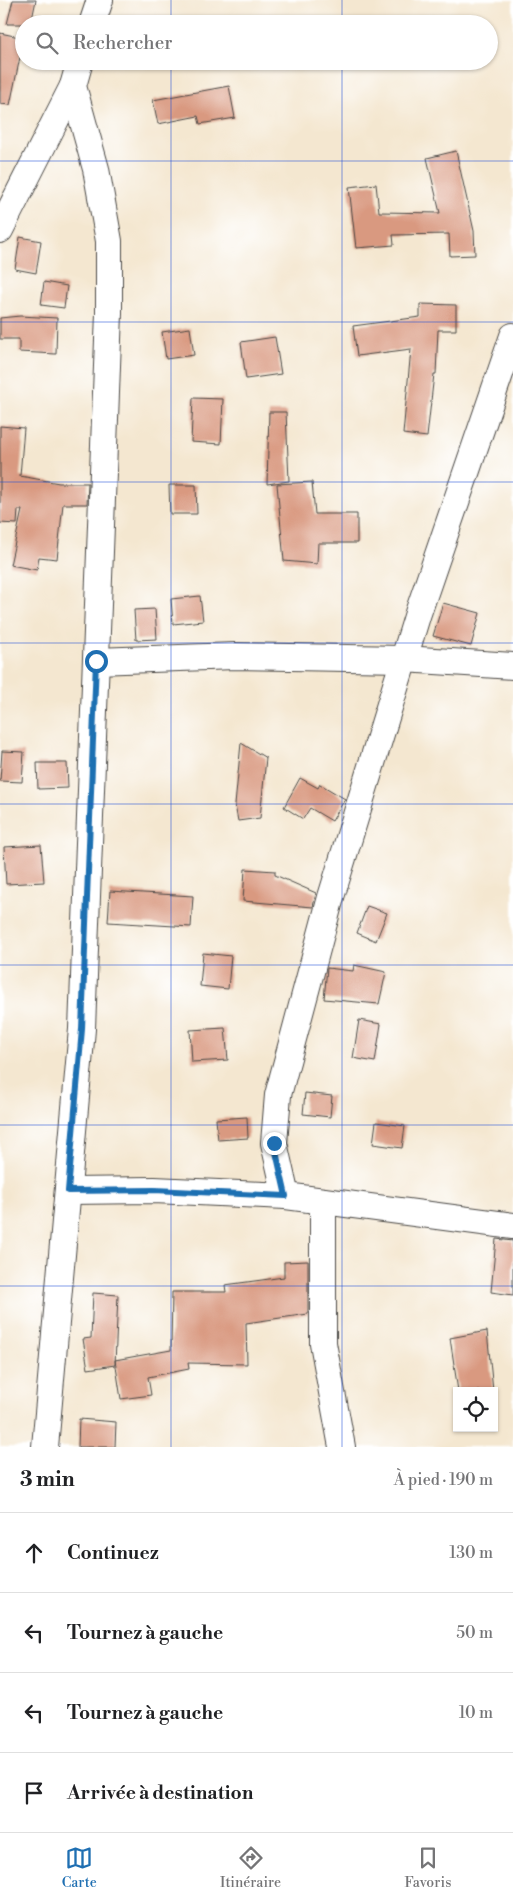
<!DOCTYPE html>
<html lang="fr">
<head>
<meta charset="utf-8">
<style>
	:root { --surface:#fff; --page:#f6f6f6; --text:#202124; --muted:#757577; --line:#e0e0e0; --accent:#1f6fb2 }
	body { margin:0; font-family:"Libre Bodoni",serif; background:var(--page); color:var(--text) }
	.controls { position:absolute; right:15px; bottom:15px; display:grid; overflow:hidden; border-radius:0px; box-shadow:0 1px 4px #0004 }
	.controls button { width:45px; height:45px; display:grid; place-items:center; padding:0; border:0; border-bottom:1px solid var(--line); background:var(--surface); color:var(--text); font:25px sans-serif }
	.stop { position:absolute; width:15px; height:15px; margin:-11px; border:4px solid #1f6fb2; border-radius:50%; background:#fff }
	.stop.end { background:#1f6fb2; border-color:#fff; box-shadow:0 1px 5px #0008 }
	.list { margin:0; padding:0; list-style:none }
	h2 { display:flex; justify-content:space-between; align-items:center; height:65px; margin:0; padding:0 20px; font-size:21px }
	h2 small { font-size:16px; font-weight:400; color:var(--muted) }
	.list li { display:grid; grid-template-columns:32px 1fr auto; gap:15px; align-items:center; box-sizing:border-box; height:80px; padding:0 20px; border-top:1px solid var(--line) }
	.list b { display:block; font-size:19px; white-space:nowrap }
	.list em { font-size:16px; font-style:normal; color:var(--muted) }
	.icon { flex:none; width:28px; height:28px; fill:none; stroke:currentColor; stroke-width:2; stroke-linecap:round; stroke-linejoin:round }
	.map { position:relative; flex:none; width:513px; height:1447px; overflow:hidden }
	.search { position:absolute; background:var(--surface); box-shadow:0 1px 4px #0004; left:15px; right:15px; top:15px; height:55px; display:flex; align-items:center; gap:12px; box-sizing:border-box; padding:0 18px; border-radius:28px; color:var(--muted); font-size:19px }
	.sheet { height:385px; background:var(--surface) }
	nav { display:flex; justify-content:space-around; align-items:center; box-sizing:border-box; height:70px; border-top:1px solid var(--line); background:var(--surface); font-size:14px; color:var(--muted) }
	nav a { display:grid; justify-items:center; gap:2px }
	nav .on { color:var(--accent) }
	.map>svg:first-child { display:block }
</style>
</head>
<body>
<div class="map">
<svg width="513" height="1447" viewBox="0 0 513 1447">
	<rect width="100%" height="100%" fill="#fff"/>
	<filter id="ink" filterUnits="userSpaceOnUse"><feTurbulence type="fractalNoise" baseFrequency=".02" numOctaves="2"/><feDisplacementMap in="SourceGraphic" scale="10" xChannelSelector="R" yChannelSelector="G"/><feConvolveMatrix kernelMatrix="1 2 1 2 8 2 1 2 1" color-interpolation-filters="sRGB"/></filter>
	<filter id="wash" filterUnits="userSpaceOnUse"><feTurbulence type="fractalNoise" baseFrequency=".0096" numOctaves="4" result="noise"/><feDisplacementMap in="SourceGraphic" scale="20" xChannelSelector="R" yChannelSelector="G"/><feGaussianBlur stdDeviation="1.12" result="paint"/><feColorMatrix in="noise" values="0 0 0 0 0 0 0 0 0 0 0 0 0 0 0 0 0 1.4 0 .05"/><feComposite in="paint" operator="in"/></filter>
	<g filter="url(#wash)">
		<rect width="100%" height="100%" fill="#f4e7d0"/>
		<g id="blocks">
			<g fill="#d99980">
				<polygon points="13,0 36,0 31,24 7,24"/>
				<polygon points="0,33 24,38 10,105 0,104"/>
				<polygon points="229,86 235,118 200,124 198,116 158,124 153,100"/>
				<polygon points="456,151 474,231 475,255 450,256 449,234 393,235 394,245 356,248 349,187 376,184 379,212 440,213 427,158"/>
				<polygon points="20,237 41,241 36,273 15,269"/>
				<polygon points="44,282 67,286 64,308 41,305"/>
				<polygon points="420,304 456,305 456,330 438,330 436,374 434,374 427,437 403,434 411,349 357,356 353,326 420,317"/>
				<polygon points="20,316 57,318 56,354 19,352 19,339 0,339 0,318"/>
				<polygon points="190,328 194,355 166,359 162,332"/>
				<polygon points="275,337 281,374 246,379 241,342"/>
				<polygon points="193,398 223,399 221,444 191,442"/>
				<polygon points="269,412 286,412 289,481 267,484"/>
				<polygon points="0,426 24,428 20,476 59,483 88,483 87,504 63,504 57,559 39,557 37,570 10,565 22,510 18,510 17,524 0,523"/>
				<polygon points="312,482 315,514 357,514 357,543 318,543 317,564 284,561 277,484"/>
				<polygon points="169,485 196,485 197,514 170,514"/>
				<polygon points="200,596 203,621 173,624 171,599"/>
				<polygon points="443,603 480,613 471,646 433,636"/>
				<polygon points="155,609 157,639 136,640 134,610"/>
				<polygon points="241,743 266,758 260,818 238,821 235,805"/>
				<polygon points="2,751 24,752 22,782 0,781"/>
				<polygon points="37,763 67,763 68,788 38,789"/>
				<polygon points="300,778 318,788 320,784 345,799 332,821 310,808 303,819 284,807"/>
				<polygon points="41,845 44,882 6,884 4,847"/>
				<polygon points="245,869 275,871 275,875 316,893 313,907 243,901"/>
				<polygon points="110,891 193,896 191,927 108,922"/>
				<polygon points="367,906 387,913 376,941 357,933"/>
				<polygon points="203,953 231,956 228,989 200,986"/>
				<polygon points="354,965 386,972 379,1004 324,999 327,968 353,971"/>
				<polygon points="359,1020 381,1024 375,1062 353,1058"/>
				<polygon points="225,1028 228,1060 192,1062 190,1030"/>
				<polygon points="305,1093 332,1096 330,1117 303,1114"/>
				<polygon points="247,1117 248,1138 218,1140 216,1119"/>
				<polygon points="376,1122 405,1126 402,1148 373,1144"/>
				<polygon points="496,1239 513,1241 513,1295 491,1292"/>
				<polygon points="308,1261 308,1314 246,1323 247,1364 188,1363 189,1369 148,1377 151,1395 121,1399 115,1360 171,1350 172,1292 226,1292 225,1285 284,1277 284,1262"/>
				<polygon points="93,1293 118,1295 115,1365 88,1369 83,1339 91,1338"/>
				<polygon points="487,1331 493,1391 458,1391 450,1338"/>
				<polygon points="79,1419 116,1422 115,1447 78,1447"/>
			</g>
		</g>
	</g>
	<g filter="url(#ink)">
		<use href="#blocks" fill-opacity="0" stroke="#494744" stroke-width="1"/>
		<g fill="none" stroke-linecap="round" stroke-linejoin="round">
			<g stroke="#494744" stroke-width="28">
				<g id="street">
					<polyline points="92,24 100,0"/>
					<polyline points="0,230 73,86"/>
					<polyline points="96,661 235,656 404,659 513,666"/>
					<polyline points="68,1191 154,1190 286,1196 513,1226"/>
					<polyline points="286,1196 274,1143 278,1095 331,897 418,613 513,336"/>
					<polyline points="323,1201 323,1343 342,1447"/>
					<polyline points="45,1447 82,1029 109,313 109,241 96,169 73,86 80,61"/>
				</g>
			</g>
			<use href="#street" stroke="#fff" stroke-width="26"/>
		</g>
	</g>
	<g fill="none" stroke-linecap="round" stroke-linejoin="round" filter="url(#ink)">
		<polyline stroke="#1f6fb2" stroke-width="6" points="96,661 82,1029 68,1191 154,1190 286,1196 274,1143"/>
	</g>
	<path fill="none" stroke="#1d4ed8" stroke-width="1" stroke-opacity="0.55" d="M 171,0 L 171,24M 342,0 L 342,24M 171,61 L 171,1447M 342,61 L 342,1447M 0,161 L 513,161M 0,322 L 513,322M 0,482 L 513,482M 0,643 L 513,643M 0,804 L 513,804M 0,965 L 513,965M 0,1125 L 513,1125M 0,1286 L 513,1286"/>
</svg>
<div class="controls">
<button><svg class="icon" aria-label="locate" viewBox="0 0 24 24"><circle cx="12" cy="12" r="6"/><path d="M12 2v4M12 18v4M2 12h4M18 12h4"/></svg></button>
</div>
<div class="stop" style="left:96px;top:661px"></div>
<div class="stop end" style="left:274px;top:1143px"></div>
<div class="search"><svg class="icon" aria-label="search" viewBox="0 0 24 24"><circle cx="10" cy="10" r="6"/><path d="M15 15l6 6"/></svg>Rechercher</div>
</div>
<section class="sheet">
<h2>3 min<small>À pied · 190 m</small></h2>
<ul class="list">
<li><svg class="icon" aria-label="ahead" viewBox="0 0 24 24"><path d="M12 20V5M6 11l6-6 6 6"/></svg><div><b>Continuez</b></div><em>130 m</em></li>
<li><svg class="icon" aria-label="left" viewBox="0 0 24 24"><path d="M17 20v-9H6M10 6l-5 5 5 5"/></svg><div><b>Tournez à gauche</b></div><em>50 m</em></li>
<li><svg class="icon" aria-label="left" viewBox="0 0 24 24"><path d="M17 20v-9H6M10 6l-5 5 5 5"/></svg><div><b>Tournez à gauche</b></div><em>10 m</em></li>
<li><svg class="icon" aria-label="arrive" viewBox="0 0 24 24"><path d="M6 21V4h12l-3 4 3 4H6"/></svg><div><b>Arrivée à destination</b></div></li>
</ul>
</section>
<nav>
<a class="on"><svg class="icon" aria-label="map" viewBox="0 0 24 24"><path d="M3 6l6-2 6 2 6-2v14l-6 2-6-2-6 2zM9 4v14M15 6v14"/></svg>Carte</a>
<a><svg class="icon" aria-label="directions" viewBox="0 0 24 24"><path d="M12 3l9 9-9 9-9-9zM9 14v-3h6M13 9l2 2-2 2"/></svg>Itinéraire</a>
<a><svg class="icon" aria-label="saved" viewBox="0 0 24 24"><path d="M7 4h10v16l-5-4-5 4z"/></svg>Favoris</a>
</nav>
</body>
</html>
